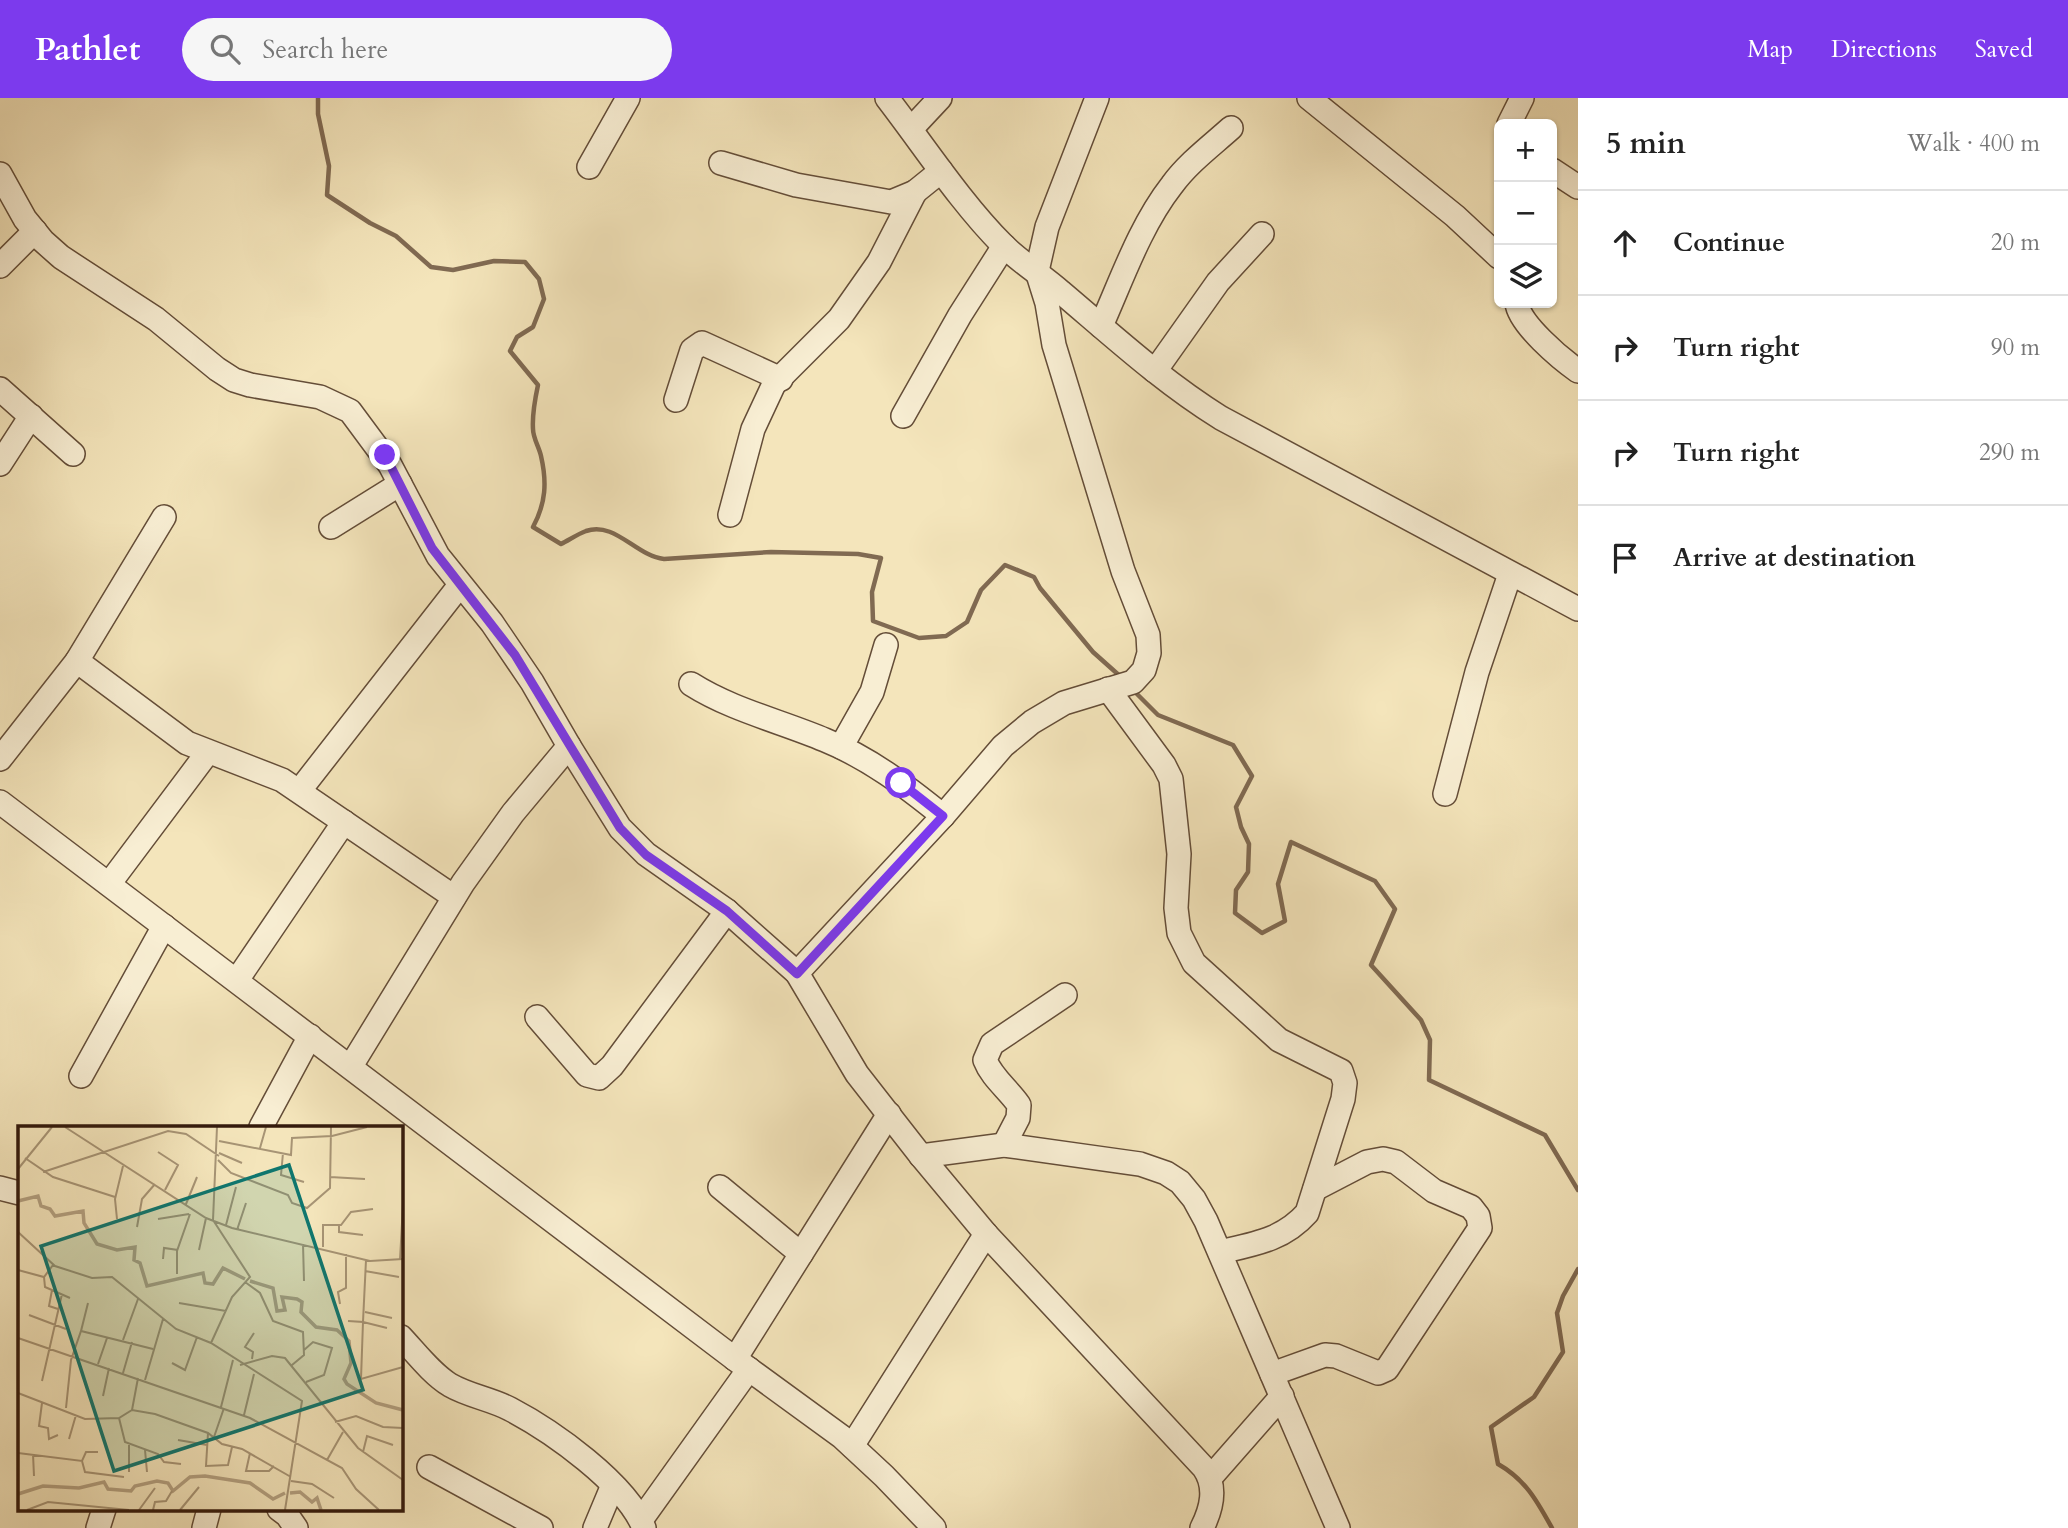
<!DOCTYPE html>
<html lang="en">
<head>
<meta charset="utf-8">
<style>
	:root { --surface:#fff; --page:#f6f6f6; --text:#222; --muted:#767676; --line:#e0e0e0; --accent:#7c3aed }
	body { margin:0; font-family:Cardo,serif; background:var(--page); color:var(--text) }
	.controls { position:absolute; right:21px; top:21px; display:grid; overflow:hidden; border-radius:10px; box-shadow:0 2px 5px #0004 }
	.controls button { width:63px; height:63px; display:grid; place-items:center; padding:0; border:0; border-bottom:2px solid var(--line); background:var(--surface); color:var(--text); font:35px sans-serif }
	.stop { position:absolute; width:21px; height:21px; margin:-16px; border:5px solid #7c3aed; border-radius:50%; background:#fff }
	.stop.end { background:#7c3aed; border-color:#fff; box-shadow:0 2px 7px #0008 }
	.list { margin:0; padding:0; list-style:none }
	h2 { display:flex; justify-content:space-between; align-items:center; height:91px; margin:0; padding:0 28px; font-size:30px }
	h2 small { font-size:23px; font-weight:400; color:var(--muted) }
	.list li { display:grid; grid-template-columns:46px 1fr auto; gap:21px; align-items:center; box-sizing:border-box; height:105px; padding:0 28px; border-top:2px solid var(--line) }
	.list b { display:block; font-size:26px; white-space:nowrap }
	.list em { font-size:23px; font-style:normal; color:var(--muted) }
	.icon { flex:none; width:38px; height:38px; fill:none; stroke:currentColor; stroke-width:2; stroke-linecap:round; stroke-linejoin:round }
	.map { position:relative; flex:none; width:1578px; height:1430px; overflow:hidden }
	header { display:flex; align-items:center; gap:42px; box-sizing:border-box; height:98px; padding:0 35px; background:var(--accent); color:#fff }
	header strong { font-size:33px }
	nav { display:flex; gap:38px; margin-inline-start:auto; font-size:24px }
	.search { width:490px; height:63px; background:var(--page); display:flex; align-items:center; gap:18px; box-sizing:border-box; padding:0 24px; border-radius:38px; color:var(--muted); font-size:26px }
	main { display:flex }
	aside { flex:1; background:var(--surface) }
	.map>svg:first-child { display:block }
</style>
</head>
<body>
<header>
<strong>Pathlet</strong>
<div class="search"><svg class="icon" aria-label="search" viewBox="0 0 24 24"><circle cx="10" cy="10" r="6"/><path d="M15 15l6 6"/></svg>Search here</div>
<nav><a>Map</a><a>Directions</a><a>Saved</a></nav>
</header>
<main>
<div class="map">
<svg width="1578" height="1430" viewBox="0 0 1578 1430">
	<rect width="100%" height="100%" fill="#f4e5bb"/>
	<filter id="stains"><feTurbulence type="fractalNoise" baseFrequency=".00286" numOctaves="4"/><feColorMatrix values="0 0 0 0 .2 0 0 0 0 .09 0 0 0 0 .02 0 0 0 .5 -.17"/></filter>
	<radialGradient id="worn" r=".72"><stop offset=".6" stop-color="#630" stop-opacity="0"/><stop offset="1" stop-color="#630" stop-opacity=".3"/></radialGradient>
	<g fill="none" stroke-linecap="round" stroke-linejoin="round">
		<g stroke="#806a52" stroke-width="4.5">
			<path d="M 318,0 L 318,16 L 329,68 L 327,97 L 370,125 L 396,138 L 431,169 L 453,172 L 494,163 L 525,164 L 539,181 L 544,201 L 533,229 L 517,239 L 510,253 L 538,287 C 535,301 532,316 533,331 C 533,340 539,349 541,358 C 547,384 546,405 533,429 L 561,446 C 569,442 578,436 586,433 C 615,423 636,458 664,461 L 771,454 L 858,456 L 881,460 L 872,494 L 873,523 L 919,540 L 946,538 L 967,524 L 981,492 L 1005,467 L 1034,479 L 1040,490 L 1093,554 L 1121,579"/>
			<polyline points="1132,591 1158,617 1233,647 1252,678 1236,709 1241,729 1249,746 1248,774 1236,792 1235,815 1262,835 1285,823 1278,786 1291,744 1375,783 1395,811 1371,867 1421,922 1430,942 1429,982 1545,1037 1578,1092"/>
			<path d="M 1552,1430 C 1537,1403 1526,1382 1498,1366 L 1491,1329 L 1534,1299 L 1563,1254 L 1557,1215 L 1563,1198 L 1578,1171"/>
		</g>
		<g stroke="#644d38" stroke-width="26">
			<g id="minor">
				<path d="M 887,0 C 924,48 961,105 1003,147 C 1020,164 1043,178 1061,194 C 1113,238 1163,284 1221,320 L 1578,511"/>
				<polyline points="1309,0 1455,118 1499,159"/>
				<polyline points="1509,26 1522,0"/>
				<polyline points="911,31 940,0"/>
				<polyline points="721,65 796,87 891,104 915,94 941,73"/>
				<polyline points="589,69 628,0"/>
				<polyline points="1552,72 1578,89"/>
				<path d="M 0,76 L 25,121 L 43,143 L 61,159 L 156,221 L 217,271 L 234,282 L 250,287 L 320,299 L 350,313 L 390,367 L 438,458 L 492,525 L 532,584 L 569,648 L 620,730 L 646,756 L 727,813 L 797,875 L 857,976 L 921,1058 L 986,1136 L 1204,1370 C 1217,1389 1212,1410 1202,1430"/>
				<polyline points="0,168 35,133"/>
				<path d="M 1517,205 C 1519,226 1561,261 1578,273"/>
				<path d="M 1101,228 C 1122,181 1140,128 1172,87 C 1188,65 1211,48 1231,30"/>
				<polyline points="1155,273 1218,184 1262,136"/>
				<polyline points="0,291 73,356"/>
				<polyline points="676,302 692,252 702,245 781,281"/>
				<polyline points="903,318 960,217 1004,148"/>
				<polyline points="0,366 31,318"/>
				<polyline points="730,417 753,331 774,286 839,221 879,164 915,94"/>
				<polyline points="331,429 400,386"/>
				<polyline points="77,563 164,419"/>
				<path d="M 691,586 C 732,612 780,623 825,642 C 869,660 906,688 943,718"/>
				<path d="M 1108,591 L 1164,667 L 1171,681 L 1179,756 L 1176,810 L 1179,835 L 1194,865 L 1279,942 L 1341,973 L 1345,985 L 1343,1001 L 1307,1115 C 1283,1142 1254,1146 1220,1154"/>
				<polyline points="841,649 872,594 886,547"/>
				<polyline points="0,661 77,563 187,645 282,682 454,799"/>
				<polyline points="300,692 460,487"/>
				<polyline points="1445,696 1477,574 1510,476"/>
				<polyline points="0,704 735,1261 842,1339 884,1378 934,1430"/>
				<polyline points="109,786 208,654"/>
				<polyline points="797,875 943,718 1003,648 1032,624 1064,605 1133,584 1144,572 1149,555 1148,537 1123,473 1054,247 1047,205 1037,173 1047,129 1097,0"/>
				<polyline points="237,882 344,724"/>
				<polyline points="537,919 587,977 599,980 612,968 727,813"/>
				<polyline points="351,968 463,785 513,715 569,648"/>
				<polyline points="81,978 164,828"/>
				<polyline points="261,1029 310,938"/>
				<path d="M 1004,1047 L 1018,1020 L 1019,1007 C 1008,991 992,980 985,962 L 992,946 L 1065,897"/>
				<polyline points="921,1058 1004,1047 1140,1066 1166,1075 1180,1084 1194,1101 1206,1123 1338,1430"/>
				<polyline points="720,1089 801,1156"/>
				<polyline points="0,1090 19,1095"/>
				<path d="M 401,1239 C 416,1255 432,1276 450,1287 C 469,1298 491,1301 510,1311 C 552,1333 626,1385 644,1430"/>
				<polyline points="735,1261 889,1016"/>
				<polyline points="1272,1276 1325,1257 1336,1258 1378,1275 1387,1271 1480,1130 1478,1118 1471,1109 1434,1093 1396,1064 1383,1061 1367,1064 1315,1091"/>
				<polyline points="852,1348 986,1136"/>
				<polyline points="429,1369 541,1430"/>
				<polyline points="1210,1380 1282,1298"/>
				<polyline points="279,1411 287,1417 296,1430"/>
				<polyline points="641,1422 749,1271"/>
				<polyline points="98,1430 104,1411"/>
				<polyline points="204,1430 209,1411"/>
				<polyline points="595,1430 613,1387"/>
			</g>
		</g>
		<use href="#minor" stroke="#f8eed3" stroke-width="23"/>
	</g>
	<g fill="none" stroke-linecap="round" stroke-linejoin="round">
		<polyline stroke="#7c3aed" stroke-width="9" points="385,357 432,450 515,557 620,730 646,757 727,813 797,876 943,718 901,685"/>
	</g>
	<g transform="translate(18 1028)">
		<rect width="385" height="385" fill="#f4e5bb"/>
		<path fill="none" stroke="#b3a080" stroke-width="3.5" d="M 0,75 L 20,70 L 23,80 L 32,83 L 37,90 L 65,85 L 66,97 L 79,118 L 99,124 L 117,121 L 116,134 L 122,137 L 129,160 L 185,147 L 187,157 L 195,158 L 205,142 L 227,153M 232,155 L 255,162 L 259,185 L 267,184 L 264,171 L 279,173 L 284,176 L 283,186 L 298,201 L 319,204 L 331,215 L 333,237 L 326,253 L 329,258 L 358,277 L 385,284M 272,367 L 282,366 L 294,376 L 299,372 L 303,384M 0,368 L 25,360 L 61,362 L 86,356 L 90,363 L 113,365 L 117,360 L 139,355 L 150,357 L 155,365 L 172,351 L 187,350 L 232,357 L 255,373 L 267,367"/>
		<path fill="none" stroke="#a79475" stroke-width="2" d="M 47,1 L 188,92 L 214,102 L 352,135 L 385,133M 201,15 L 273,29 L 274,12 L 314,10 L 349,1M 242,22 L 248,1M 140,26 L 160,39 L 147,64M 201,27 L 224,37M 265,27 L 263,49 L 286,56M 7,32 L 35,51 L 97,71M 200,34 L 213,47 L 270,69 L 274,77 L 289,82 L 312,62 L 313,1M 0,43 L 34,1M 25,46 L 150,5 L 168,8 L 201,30M 312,51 L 347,53M 168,78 L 179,51M 99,93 L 97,73 L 105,40M 140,93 L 171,88M 208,99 L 218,61M 321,99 L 321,106 L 345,109M 119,101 L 124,73 L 137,58M 219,104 L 228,77M 0,106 L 37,140 L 74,152 L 94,151 L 158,203 L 193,217 L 284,275 L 267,384M 285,118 L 286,155M 305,121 L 305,99 L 323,99 L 333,86 L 355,83M 181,124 L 188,92M 145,133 L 146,122 L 160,124M 348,134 L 345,196 L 369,202M 382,134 L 385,78M 0,144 L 26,151 L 35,139M 347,145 L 381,151M 159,148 L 159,125 L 172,88M 26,151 L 27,161 L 52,172M 227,156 L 242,167 L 255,195 L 285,206 L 286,229 L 274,239M 34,164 L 31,180 L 40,183M 161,177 L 208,185M 322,178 L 320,166 L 328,162 L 328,128M 347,186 L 374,192M 11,189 L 48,203M 330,195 L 345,196 L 343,253 L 385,241M 63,205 L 70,177M 0,212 L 232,292 L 324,342 L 338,363 L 361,384M 105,214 L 120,173M 193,217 L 214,171 L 232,151 L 195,94 L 199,1M 286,224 L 295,216 L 314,222 L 306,249 L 288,256M 234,233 L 235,226 L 227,221 L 236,207M 154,237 L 167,244 L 179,211M 80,238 L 89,212M 222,239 L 254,230 L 267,232 L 340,322 L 385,354M 105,247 L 114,216M 127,254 L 145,193M 24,255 L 44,168M 0,267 L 67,293 L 101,292 L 114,284 L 137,288 L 190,307 L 204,318 L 224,323 L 273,351M 85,270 L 91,242M 24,277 L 21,300 L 30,302 L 31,313 L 40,309M 203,281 L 215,234M 48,282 L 53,234 L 63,205 L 135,223M 114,284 L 120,252M 226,289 L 236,248M 101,292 L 107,316 L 140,328 L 146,336 L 163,338M 317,296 L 338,290 L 365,301 L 385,302M 190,307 L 188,340 L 210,339 L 214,321M 196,311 L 206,282M 51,313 L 58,289M 160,314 L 189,319M 111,317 L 111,346M 127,324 L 129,346M 345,326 L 349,310 L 375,319M 0,327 L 64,335 L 68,326 L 80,326M 232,327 L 228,345 L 251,345 L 256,340M 15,328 L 16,350M 309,334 L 325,306M 64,335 L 67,346 L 106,351M 273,355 L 294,358 L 316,372M 9,384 L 30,376 L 111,384M 121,384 L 137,362M 135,384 L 137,376 L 148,375 L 154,365M 162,384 L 181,361"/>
		<path fill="#0f766e" fill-opacity="0.15" stroke="#0f766e" stroke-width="3.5" d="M 271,39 L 345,264 L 96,345 L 23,120 Z"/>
		<rect width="385" height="385" fill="none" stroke="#341a0c" stroke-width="3.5"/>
	</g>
	<rect width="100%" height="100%" filter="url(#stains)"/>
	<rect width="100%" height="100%" fill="url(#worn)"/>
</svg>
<div class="controls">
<button>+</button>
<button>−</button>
<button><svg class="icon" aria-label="layers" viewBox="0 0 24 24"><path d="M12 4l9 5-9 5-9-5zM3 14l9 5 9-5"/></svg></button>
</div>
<div class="stop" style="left:901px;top:685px"></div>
<div class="stop end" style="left:385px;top:357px"></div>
</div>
<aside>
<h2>5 min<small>Walk · 400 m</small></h2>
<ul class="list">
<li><svg class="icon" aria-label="ahead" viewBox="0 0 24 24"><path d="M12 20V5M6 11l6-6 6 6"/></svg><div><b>Continue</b></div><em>20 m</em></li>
<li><svg class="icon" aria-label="right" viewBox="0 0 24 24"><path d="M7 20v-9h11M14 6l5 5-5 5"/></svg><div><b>Turn right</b></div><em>90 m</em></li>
<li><svg class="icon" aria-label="right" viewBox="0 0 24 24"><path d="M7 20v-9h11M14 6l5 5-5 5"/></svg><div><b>Turn right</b></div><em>290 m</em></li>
<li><svg class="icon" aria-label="arrive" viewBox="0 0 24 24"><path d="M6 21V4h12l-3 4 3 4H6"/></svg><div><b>Arrive at destination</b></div></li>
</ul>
</aside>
</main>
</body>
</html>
